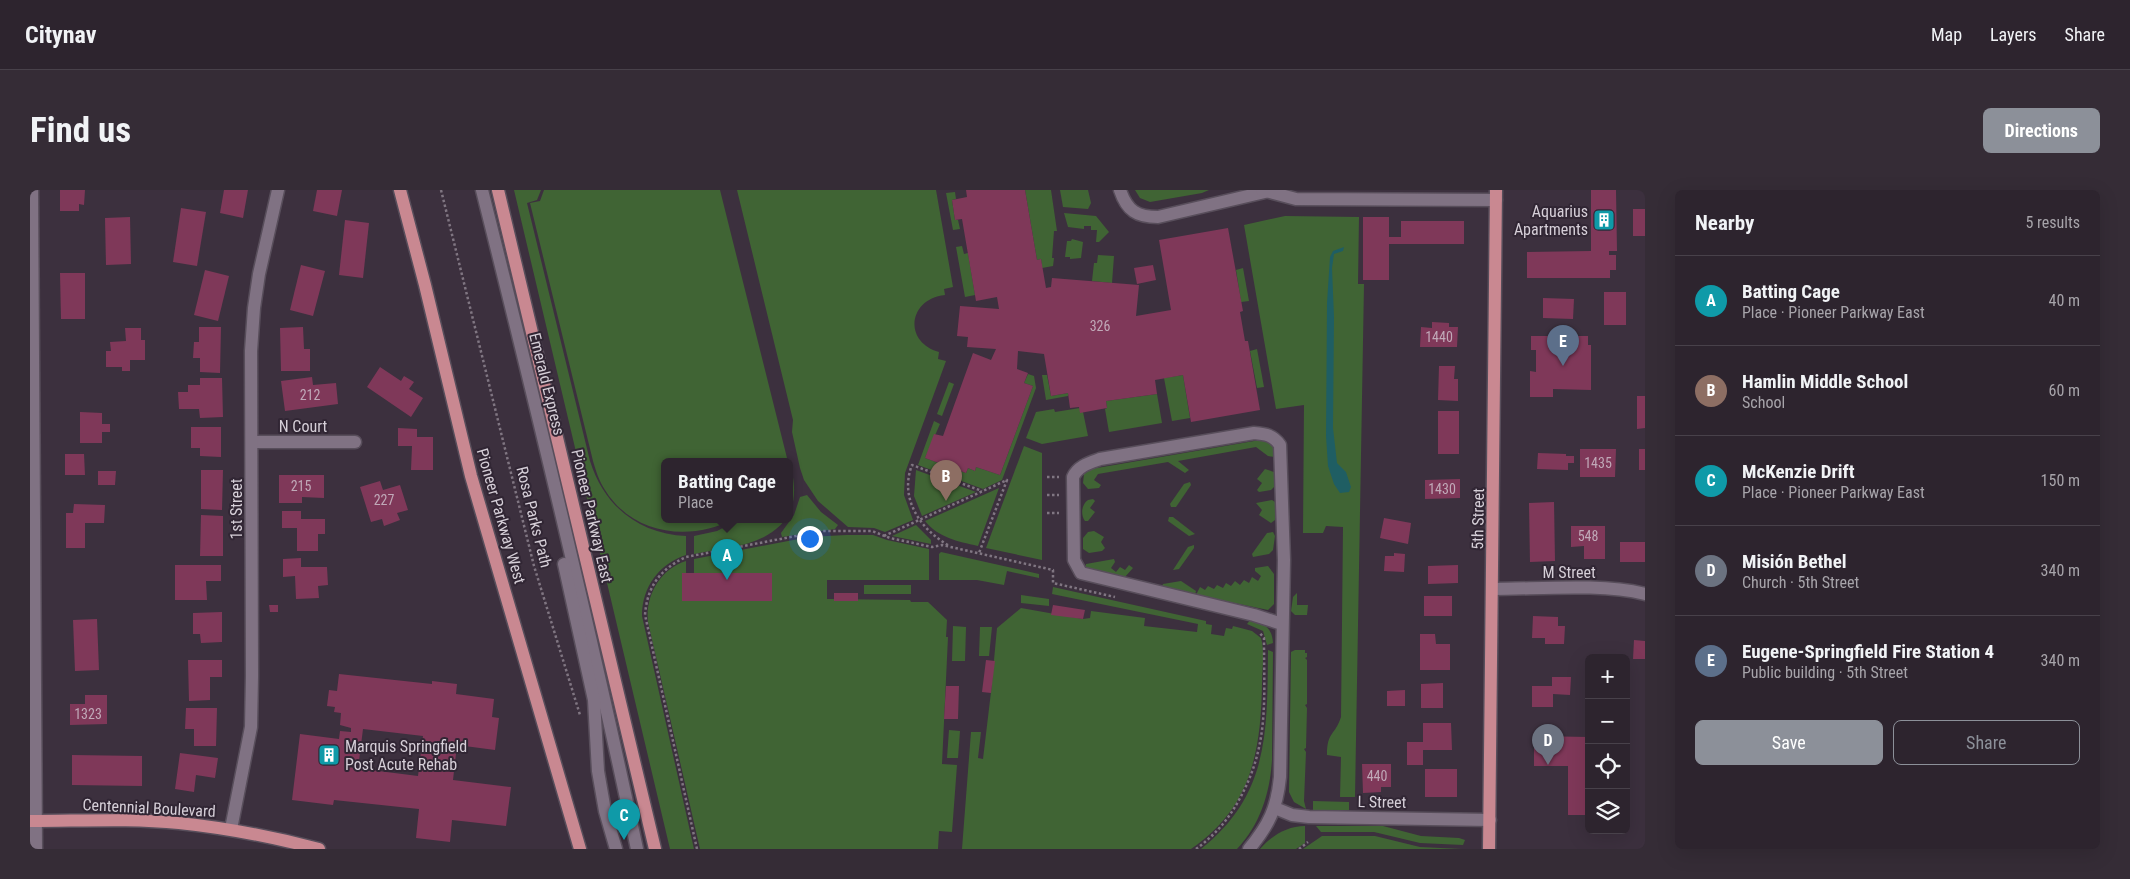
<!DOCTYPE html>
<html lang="en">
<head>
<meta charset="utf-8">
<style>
	:root { --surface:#2d242e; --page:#352c36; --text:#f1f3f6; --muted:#a7a4aa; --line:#48414a; --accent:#8c9099 }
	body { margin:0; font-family:"Roboto Condensed",sans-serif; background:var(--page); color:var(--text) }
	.controls { position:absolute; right:15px; bottom:15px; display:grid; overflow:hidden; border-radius:8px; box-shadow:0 5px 20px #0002 }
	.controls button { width:45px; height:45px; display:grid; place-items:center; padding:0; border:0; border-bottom:1px solid var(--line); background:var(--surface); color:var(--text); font:25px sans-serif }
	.you { position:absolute; left:779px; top:348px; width:18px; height:18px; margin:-12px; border:4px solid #fff; border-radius:50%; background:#1a73e8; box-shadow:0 0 0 8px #1a73e833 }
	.badge { display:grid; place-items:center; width:32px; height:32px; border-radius:50%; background:var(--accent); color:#fff; font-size:16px; font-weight:700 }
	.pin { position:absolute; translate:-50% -41px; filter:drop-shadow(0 1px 2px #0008) }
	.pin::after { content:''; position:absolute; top:26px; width:18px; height:15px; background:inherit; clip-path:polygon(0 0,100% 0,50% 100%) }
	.popup { position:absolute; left:631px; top:268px; width:132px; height:65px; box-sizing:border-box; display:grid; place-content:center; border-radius:8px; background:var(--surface); filter:drop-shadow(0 1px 4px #0005); font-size:16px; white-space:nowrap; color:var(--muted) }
	.popup b { font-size:19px; color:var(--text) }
	.popup::after { content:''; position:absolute; left:50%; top:100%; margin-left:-10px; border:10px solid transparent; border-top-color:var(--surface) }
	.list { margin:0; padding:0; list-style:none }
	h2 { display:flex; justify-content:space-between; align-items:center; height:65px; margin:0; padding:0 20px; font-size:21px }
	h2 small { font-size:16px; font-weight:400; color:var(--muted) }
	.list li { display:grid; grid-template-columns:32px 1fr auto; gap:15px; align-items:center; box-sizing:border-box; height:90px; padding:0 20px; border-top:1px solid var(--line) }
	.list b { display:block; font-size:19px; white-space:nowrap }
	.list p { margin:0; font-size:16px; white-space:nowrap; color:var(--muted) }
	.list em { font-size:16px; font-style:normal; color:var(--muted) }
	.actions { display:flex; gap:10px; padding:15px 20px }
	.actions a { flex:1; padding:11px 0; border:1px solid var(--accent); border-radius:8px; text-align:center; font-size:18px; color:var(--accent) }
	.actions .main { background:var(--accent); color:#fff }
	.icon { flex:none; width:28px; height:28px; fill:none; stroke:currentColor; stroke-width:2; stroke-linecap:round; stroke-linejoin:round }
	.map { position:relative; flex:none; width:1615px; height:659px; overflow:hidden; border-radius:8px }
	header { display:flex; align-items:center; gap:30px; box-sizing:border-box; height:70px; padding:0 25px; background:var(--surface); border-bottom:1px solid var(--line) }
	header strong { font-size:24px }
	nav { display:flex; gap:28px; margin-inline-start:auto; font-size:18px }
	.intro { display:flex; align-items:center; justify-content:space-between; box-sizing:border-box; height:120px; padding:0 30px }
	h1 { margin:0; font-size:35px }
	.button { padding:12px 22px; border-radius:8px; background:var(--accent); color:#fff; font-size:18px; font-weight:700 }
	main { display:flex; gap:30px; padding:0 30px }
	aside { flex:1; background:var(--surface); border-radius:8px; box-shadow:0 5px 20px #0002 }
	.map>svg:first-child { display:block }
</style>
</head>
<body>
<header>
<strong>Citynav</strong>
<nav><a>Map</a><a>Layers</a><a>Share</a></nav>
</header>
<div class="intro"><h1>Find us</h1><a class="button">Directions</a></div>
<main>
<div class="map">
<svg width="1615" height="659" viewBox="0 0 1615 659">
	<rect width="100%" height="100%" fill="#3c303e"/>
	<g fill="#406434">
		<path d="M 484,0 L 511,0 L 507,10 L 497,13 L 560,271 C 574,316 609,344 656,346 L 656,365 C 629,374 612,397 612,426 L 664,659 L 640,659 Z"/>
		<path d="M 514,0 L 690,0 L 757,268 L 746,271 L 634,271 L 634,329 L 704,329 C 660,352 603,345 575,300 C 569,291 566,281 563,271 L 500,13 L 510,11 Z"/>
		<path d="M 707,0 L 906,0 L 923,97 L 914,99 L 915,105 C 878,109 873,152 909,162 L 908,169 L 916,171 L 875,283 L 874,305 L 883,330 L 855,342 L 844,338 L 818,337 L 788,311 L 774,290 L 770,278 L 762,242 L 763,230 Z"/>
		<polygon points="995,0 1021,0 1027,41 1024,41 1022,68 1024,68 1023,76 1012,78 1011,69 1007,70"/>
		<polygon points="1030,0 1058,0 1061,13 1058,19 1033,17"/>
		<polygon points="1105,0 1179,0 1172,3 1120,12 1110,8"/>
		<polygon points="925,2 926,9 922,10 925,30 928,30 930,39 923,40 916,3"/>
		<polygon points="1034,23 1066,26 1079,42 1069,52 1066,52 1067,40 1061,40 1061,36 1054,36 1054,39 1038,37"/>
		<path d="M 1255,26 L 1329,27 L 1328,94 L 1334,94 L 1325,607 L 1310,607 L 1311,567 L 1297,565 C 1297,541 1305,546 1311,527 L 1313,337 L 1296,336 L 1293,343 L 1273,343 L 1274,215 L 1246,219 L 1214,35 Z"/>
		<polygon points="1042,49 1053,52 1051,68 1040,69 1040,67 1035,67 1037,51 1041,51"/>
		<polygon points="932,56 934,64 938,63 945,105 935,107 926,57"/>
		<polygon points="1068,65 1084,66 1082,93 1062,91 1064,73 1067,73"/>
		<polygon points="1213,78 1219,111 1211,112 1206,80"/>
		<polygon points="1227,159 1234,197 1227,198 1220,161"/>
		<polygon points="998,184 1004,186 1006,198 972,290 953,299 888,275 904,231 910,234 895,268 936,283 938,278 945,281 946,277 970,285 1003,196 994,193"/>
		<polygon points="1012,185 1017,185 1021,206 1038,203 1038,206 1016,210"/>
		<polygon points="1153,185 1160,228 1142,231 1134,188"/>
		<polygon points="919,192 924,194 912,226 907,224"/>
		<polygon points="1127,204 1132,233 1079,242 1075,219 1077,218 1076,211"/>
		<polygon points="1050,218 1053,222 1058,246 1012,254 996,248 1006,222 1024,219 1025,222"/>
		<path d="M 1230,250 C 1240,251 1248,256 1244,267 L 1238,266 L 1226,257 L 1148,271 L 1159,280 L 1155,283 L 1138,272 L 1068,284 L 1064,290 L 1071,295 L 1069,298 L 1058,299 L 1053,293 L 1054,284 L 1061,279 Z"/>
		<polygon points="994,256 1012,263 1012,370 956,358"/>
		<path d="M 759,269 C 764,289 767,303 760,323 L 760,271 L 751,271 Z"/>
		<polygon points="1235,279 1244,282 1245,296 1241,300 1229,302 1227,300 1232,293 1227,289"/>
		<polygon points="886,280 946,302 892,326 884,306"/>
		<polygon points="1160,292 1161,295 1146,317 1141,317 1140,314 1154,294"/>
		<path d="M 969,298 L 948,356 C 927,351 909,348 895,331 Z"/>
		<polygon points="777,305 791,322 808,335 805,339 752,347 751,343 764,325 770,307"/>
		<path d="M 1063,309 L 1065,311 L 1060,318 L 1065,322 L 1058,331 L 1055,331 C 1050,324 1052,314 1058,310 Z"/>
		<polygon points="1242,310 1245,312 1245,330 1241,333 1229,325 1232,320 1226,313"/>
		<polygon points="1139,327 1143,327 1165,344 1159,346 1138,331"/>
		<path d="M 710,329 L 756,329 C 734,357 697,357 664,364 L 664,346 L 687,341 Z"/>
		<polygon points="886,335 901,350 901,354 862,346"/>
		<polygon points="1064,341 1074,347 1071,352 1075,358 1072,361 1059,363 1053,359 1053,348 1058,342"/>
		<polygon points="1243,342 1245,346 1243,360 1239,364 1223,367 1222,364 1237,343"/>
		<path d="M 816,345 L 843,345 L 857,350 L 899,359 L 899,390 L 797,390 L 797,409 L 880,410 L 881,412 L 898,412 L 917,430 L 916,447 L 918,447 L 912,574 L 927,575 L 922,642 L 909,641 L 908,659 L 670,659 L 618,432 C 615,406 630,379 656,371 L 656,383 L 652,383 L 652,410 L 742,411 L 742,383 L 664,383 L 664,369 L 779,347 Z"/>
		<polygon points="1164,355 1164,358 1149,379 1143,380 1158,357"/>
		<polygon points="911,362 1009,384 1009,388 977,381 974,395 947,390 909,390 909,364"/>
		<polygon points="1084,369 1085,372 1081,378 1086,382 1090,377 1095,380 1099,375 1103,378 1094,388 1055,379 1056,374"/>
		<polygon points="1238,376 1244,384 1244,414 1238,420 1166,405 1170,397 1175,400 1178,396 1184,399 1187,395 1193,398 1196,393 1201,396 1205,391 1210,395 1214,390 1219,393 1222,387 1228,391 1231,386 1225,381 1225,378"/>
		<polygon points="1151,391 1166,401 1165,405 1132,396 1133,394"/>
		<rect x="834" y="395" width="47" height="9"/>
		<path d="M 1023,397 L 1176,431 L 1176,434 L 1182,435 L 1181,444 L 1194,446 L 1196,438 L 1202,439 L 1203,436 L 1222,441 L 1231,448 C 1235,462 1232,480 1232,494 C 1231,562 1221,618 1161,659 L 932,659 L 941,542 L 951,542 L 948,568 L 953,569 L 961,502 L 967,438 L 991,418 L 1053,429 L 1060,428 L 1061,421 L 1115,428 L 1114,436 L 1167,442 L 1168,434 L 1022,404 Z"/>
		<polygon points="1267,403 1267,415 1278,415 1277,425 1265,425 1261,421 1263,407"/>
		<polygon points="991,405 1019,409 1019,416 991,413"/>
		<path d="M 1221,429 C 1234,434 1242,437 1243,453 L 1237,455 L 1233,441 L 1217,434 Z"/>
		<polygon points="923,436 936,437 935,471 922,471"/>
		<polygon points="950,437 962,437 959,466 949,466"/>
		<path d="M 1238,460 L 1243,462 L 1242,570 C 1240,603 1230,635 1207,659 L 1171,659 C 1240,604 1237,540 1238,460 Z"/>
		<polygon points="1265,460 1275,460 1275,463 1277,463 1277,467 1275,468 1277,470 1277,514 1275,515 1277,518 1276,558 1274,559 1276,562 1274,611 1276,619 1264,612 1259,602 1261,462"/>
		<polygon points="919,540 930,541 928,568 917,568"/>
		<polygon points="1283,611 1319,612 1319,620 1283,620"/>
		<path d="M 1275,636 L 1275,653 L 1266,659 L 1230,659 C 1241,646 1257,636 1275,636 Z"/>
		<polygon points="1286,636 1353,636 1391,646 1429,648 1435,650 1433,655 1390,653 1344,642 1291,642"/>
		<polygon points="1292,646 1345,646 1390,657 1432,659 1273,659"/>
	</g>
	<polygon fill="#1f5e63" points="1314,57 1313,61 1304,64 1302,78 1304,127 1303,238 1307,273 1316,282 1321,297 1319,302 1310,303 1304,294 1298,276 1296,246 1297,113 1300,67 1303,61"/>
	<g fill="#7f3859" fill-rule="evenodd">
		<polygon points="30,0 55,0 54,15 49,14 49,21 30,21"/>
		<polygon points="194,0 218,0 213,28 190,23"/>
		<polygon points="287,0 312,0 307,26 283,21"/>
		<polygon points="936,0 995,0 1007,70 1011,69 1016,98 1021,97 1022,88 1109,95 1106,126 1141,120 1129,50 1198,38 1213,121 1210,122 1215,151 1218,151 1230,220 1161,232 1153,185 1125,190 1127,204 1076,211 1077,218 1050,223 1049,217 1040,218 1038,203 1021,206 1014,164 988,161 987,179 998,183 994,193 1003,196 970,285 946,277 945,281 938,278 936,283 895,268 904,244 913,246 943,163 961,170 966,159 937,157 938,147 927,146 930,116 969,119 967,107 946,111 932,29 925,30 922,10 937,7"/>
		<polygon points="1561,0 1586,0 1587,61 1579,61 1579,65 1586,65 1586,80 1580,80 1580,88 1497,88 1497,62 1561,61"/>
		<polygon points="151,18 176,22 167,76 143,72"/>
		<rect x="1603" y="19" width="12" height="27"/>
		<polygon points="100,27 101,74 76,75 75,28"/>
		<polygon points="1333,27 1359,27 1359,47 1371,47 1371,31 1434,31 1434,54 1359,54 1359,90 1333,90"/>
		<polygon points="315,30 339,33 333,88 309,85"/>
		<polygon points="271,75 295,81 283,126 260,120"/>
		<polygon points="1123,75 1126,90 1107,94 1104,78"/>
		<polygon points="175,80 199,86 188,131 164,125"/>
		<polygon points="30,83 55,83 55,129 31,129"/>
		<rect x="1574" y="102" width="22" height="33"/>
		<polygon points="1513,108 1544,109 1543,129 1513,128"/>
		<polygon points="1402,132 1419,133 1419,137 1428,137 1427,157 1390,157 1391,137 1402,138"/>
		<polygon points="169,137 191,137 190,183 170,182 170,168 163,168 164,152 169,152"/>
		<polygon points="273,137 274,159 280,159 280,181 251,181 250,138"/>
		<polygon points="95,138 111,138 111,150 115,150 115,170 100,170 100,181 92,181 92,177 76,177 76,161 81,161 80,152 96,151"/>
		<polygon points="1501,146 1558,146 1558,155 1561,155 1561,200 1523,199 1523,207 1500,207 1500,181 1506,182 1506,160 1501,160"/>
		<polygon points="1409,176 1425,176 1424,189 1428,189 1428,211 1408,210"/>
		<polygon points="350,177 371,191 374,186 384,192 379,199 393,208 381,227 337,197"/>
		<polygon points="282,187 283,195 306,193 308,214 255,221 251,191"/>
		<polygon points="170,188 192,188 193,227 170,228 169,219 149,219 148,202 158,202 158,195 170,195"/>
		<polygon points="1607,206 1615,206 1615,238 1607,239"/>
		<rect x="1408" y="221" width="21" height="43"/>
		<polygon points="50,222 72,223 72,234 80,234 80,242 72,242 72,253 50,253"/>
		<polygon points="161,237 191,237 191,267 170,266 170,258 161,258"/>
		<polygon points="368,238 387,239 387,247 403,247 403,280 381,280 382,256 368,256"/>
		<polygon points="1550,259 1586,259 1585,287 1550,287"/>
		<rect x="1609" y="259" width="6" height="21"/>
		<polygon points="1508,263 1536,264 1536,266 1544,266 1544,273 1538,273 1538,280 1507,279"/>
		<polygon points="35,264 54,264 55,285 35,285"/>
		<polygon points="171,280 193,280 192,320 171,319"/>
		<polygon points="68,281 86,281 85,295 68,295"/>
		<polygon points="249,285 294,285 294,308 272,307 272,313 249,313"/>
		<polygon points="1430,289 1430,308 1395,309 1395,290"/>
		<polygon points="350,291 353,300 370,295 378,320 367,323 370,330 354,336 352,329 341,332 330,297"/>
		<polygon points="1524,312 1525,371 1500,372 1499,313"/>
		<polygon points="44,314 75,315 74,333 55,333 55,358 36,358 36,323 43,323"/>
		<polygon points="252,321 271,321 271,329 295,329 295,344 288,344 288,361 267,361 267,338 252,338"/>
		<polygon points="171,325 193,326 193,366 170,366"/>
		<polygon points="1354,328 1381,333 1378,354 1350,348"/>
		<polygon points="1541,336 1575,336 1575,369 1554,369 1554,356 1541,357"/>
		<rect x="1590" y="352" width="25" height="20"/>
		<polygon points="1364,363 1375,364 1374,382 1354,381 1355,366 1364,366"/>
		<polygon points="271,368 271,377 297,377 298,395 288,396 289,408 266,409 265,386 253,387 253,369"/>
		<polygon points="145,375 191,375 191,391 176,391 177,410 145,410"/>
		<polygon points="1428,375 1428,393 1398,394 1398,376"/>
		<rect x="652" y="383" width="90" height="28"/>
		<rect x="804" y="403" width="24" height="8"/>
		<rect x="1394" y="406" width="28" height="20"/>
		<polygon points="239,415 248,415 248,422 240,422"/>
		<polygon points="1023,415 1055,420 1053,429 1021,425"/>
		<polygon points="192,422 192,452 171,453 170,444 163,444 163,423"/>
		<polygon points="1503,426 1528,427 1528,436 1535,436 1534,454 1515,454 1515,448 1502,448"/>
		<polygon points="67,429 69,480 45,481 43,430"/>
		<polygon points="1390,444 1405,444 1406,454 1420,454 1420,480 1390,480"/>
		<polygon points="1604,450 1615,451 1615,469 1603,469"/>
		<polygon points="158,470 192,470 192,487 180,487 180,510 159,511"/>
		<polygon points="956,470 965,471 961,503 952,502"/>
		<path d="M 309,484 L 402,494 L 402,491 L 427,494 L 426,504 L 464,509 L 462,527 L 469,528 L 465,560 L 427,555 L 423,590 L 481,597 L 476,636 L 422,630 L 420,652 L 386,648 L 389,619 L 304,610 L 303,615 L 262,610 L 270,544 L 309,549 L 310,541 L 321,542 L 321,538 L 310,535 L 311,523 L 304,522 L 305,517 L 297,516 L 299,500 L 307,501 ZM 333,539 L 393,546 L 388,586 L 317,577 L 318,570 L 329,571 Z"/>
		<polygon points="1522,487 1541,487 1540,505 1523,504 1523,517 1502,517 1502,496 1522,496"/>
		<polygon points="1413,493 1413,518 1391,518 1391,494"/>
		<polygon points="916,496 929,496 928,529 914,529"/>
		<polygon points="1375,500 1375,516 1357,516 1357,501"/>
		<polygon points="55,505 77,505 77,534 40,535 40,514 55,514"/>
		<polygon points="156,518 187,518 186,556 164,556 164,539 155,539"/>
		<polygon points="1393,533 1421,533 1422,560 1393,560 1393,575 1377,575 1377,552 1393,552"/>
		<polygon points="1504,546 1559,547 1559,625 1538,625 1538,576 1504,576"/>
		<polygon points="150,563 188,568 185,588 166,585 164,602 145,599"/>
		<polygon points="42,565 112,566 112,596 42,595"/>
		<polygon points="1332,574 1361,574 1361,597 1351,597 1351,602 1333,603"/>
		<rect x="1395" y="579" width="32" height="28"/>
	</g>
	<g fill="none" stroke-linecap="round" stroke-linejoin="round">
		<g stroke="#584e5b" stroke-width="15">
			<g id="minor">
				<polyline points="2,0 6,659"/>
				<path d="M 452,0 C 507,219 560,438 607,659"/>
				<path d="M 1090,0 C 1097,21 1107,27 1128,27 L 1235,2"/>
				<polyline points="1232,0 1266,9 1466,10"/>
				<polyline points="222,252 325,252"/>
				<polyline points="534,374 564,510 568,581 575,621 586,659"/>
				<path d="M 1463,399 C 1509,399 1571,393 1615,404"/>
				<polyline points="1245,618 1262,625 1279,627 1460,630"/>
				<polyline points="201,639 221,537 222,486 221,161 224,118 229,84 248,0"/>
				<path d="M 1219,659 C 1239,635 1247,618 1250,587 L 1254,370 L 1250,255 C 1243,245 1236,244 1224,243 L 1070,269 C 1059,273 1048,276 1043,287 L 1044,370 L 1051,383 L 1224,425 L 1252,434"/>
			</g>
		</g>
		<g stroke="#584e5b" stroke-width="15">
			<g id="major">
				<polyline points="370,0 395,95 441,286 550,659"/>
				<polyline points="468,0 625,659"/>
				<path d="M 0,631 C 50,631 100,628 149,633 C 197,638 243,647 289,659"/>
				<polyline points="1459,659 1466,0"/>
			</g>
		</g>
		<g stroke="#807682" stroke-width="2.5" stroke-dasharray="2.5 2.5" stroke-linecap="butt">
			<polyline points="411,0 504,376 550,525"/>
			<polyline points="1017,287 1029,287"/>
			<polyline points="1017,305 1029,305"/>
			<polyline points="1017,323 1029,323"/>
			<polyline points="854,346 977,290 949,363"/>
			<path d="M 918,355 C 890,339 869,308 882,275 L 952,301"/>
			<path d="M 667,659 L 615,425 C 617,397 630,379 656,367 L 766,346 L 778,341 L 842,341 L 860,348 L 902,357 L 912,355 L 1023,380 L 1023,393 L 1085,407"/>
			<path d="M 1166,659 C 1184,646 1198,630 1209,610 C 1239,556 1234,512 1234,452 L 1234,448 L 1229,442"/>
			<polyline points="1269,659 1278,652"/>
		</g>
		<use href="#minor" stroke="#807283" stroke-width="12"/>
		<use href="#major" stroke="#c98891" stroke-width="12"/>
	</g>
	<defs>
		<g id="building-square" transform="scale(1.125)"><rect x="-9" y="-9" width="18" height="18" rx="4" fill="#0f9aa8" stroke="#312634"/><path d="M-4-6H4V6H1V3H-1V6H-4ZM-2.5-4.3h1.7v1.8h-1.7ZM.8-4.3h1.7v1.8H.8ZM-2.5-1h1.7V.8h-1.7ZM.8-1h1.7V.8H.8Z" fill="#fff"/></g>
	</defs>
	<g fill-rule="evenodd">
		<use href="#building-square" x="1574" y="30"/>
		<use href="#building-square" x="299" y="565"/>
	</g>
	<g text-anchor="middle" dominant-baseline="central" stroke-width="4" stroke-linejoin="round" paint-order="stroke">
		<g font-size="14" fill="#c0a9b8">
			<text x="1070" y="136">326</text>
			<text x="1409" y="147">1440</text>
			<text x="280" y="205">212</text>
			<text x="1568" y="273">1435</text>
			<text x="271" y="296">215</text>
			<text x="1412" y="299">1430</text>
			<text x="354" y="310">227</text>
			<text x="1558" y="346">548</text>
			<text x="58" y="524">1323</text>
			<text x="1347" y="586">440</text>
		</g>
		<g font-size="16" fill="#d6cfd8" stroke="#312634" text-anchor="end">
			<text x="1558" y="21">Aquarius<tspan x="1558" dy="18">Apartments</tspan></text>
			<text x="315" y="556" text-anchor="start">Marquis Springfield<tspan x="315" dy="18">Post Acute Rehab</tspan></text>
		</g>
		<g font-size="16" fill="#d6cfd8" stroke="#312634">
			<text transform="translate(517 194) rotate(76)">Emerald Express</text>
			<text x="273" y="236">N Court</text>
			<text transform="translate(206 319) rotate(-90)">1st Street</text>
			<text transform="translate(471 326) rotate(74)">Pioneer Parkway West</text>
			<text transform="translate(562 326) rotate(77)">Pioneer Parkway East</text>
			<text transform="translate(504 327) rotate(76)">Rosa Parks Path</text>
			<text transform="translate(1448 329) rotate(-89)">5th Street</text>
			<text x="1539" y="382">M Street</text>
			<text transform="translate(1352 612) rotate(1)">L Street</text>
			<text transform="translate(119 618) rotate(3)">Centennial Boulevard</text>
		</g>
	</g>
</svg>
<div class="controls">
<button>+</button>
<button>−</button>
<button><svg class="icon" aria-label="locate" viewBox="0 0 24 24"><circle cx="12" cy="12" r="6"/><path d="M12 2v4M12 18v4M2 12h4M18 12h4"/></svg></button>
<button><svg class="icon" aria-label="layers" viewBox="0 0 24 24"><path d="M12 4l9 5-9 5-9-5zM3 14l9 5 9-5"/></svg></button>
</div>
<div class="you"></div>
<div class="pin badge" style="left:697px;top:390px;background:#0f9aa8">A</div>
<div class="popup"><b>Batting Cage</b>Place</div>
<div class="pin badge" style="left:916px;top:311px;background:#8d6e63">B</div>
<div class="pin badge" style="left:594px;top:650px;background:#0f9aa8">C</div>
<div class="pin badge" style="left:1518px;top:575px;background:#6b7280">D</div>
<div class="pin badge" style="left:1533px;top:176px;background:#5c6f8a">E</div>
</div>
<aside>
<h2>Nearby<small>5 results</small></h2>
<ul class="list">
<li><span class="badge" style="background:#0f9aa8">A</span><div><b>Batting Cage</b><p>Place · Pioneer Parkway East</p></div><em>40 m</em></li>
<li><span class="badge" style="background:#8d6e63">B</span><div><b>Hamlin Middle School</b><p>School</p></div><em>60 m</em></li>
<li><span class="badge" style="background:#0f9aa8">C</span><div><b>McKenzie Drift</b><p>Place · Pioneer Parkway East</p></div><em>150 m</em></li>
<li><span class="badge" style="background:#6b7280">D</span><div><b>Misión Bethel</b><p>Church · 5th Street</p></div><em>340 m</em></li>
<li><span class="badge" style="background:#5c6f8a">E</span><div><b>Eugene-Springfield Fire Station 4</b><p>Public building · 5th Street</p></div><em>340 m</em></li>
</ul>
<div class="actions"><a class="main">Save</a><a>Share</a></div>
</aside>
</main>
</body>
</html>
